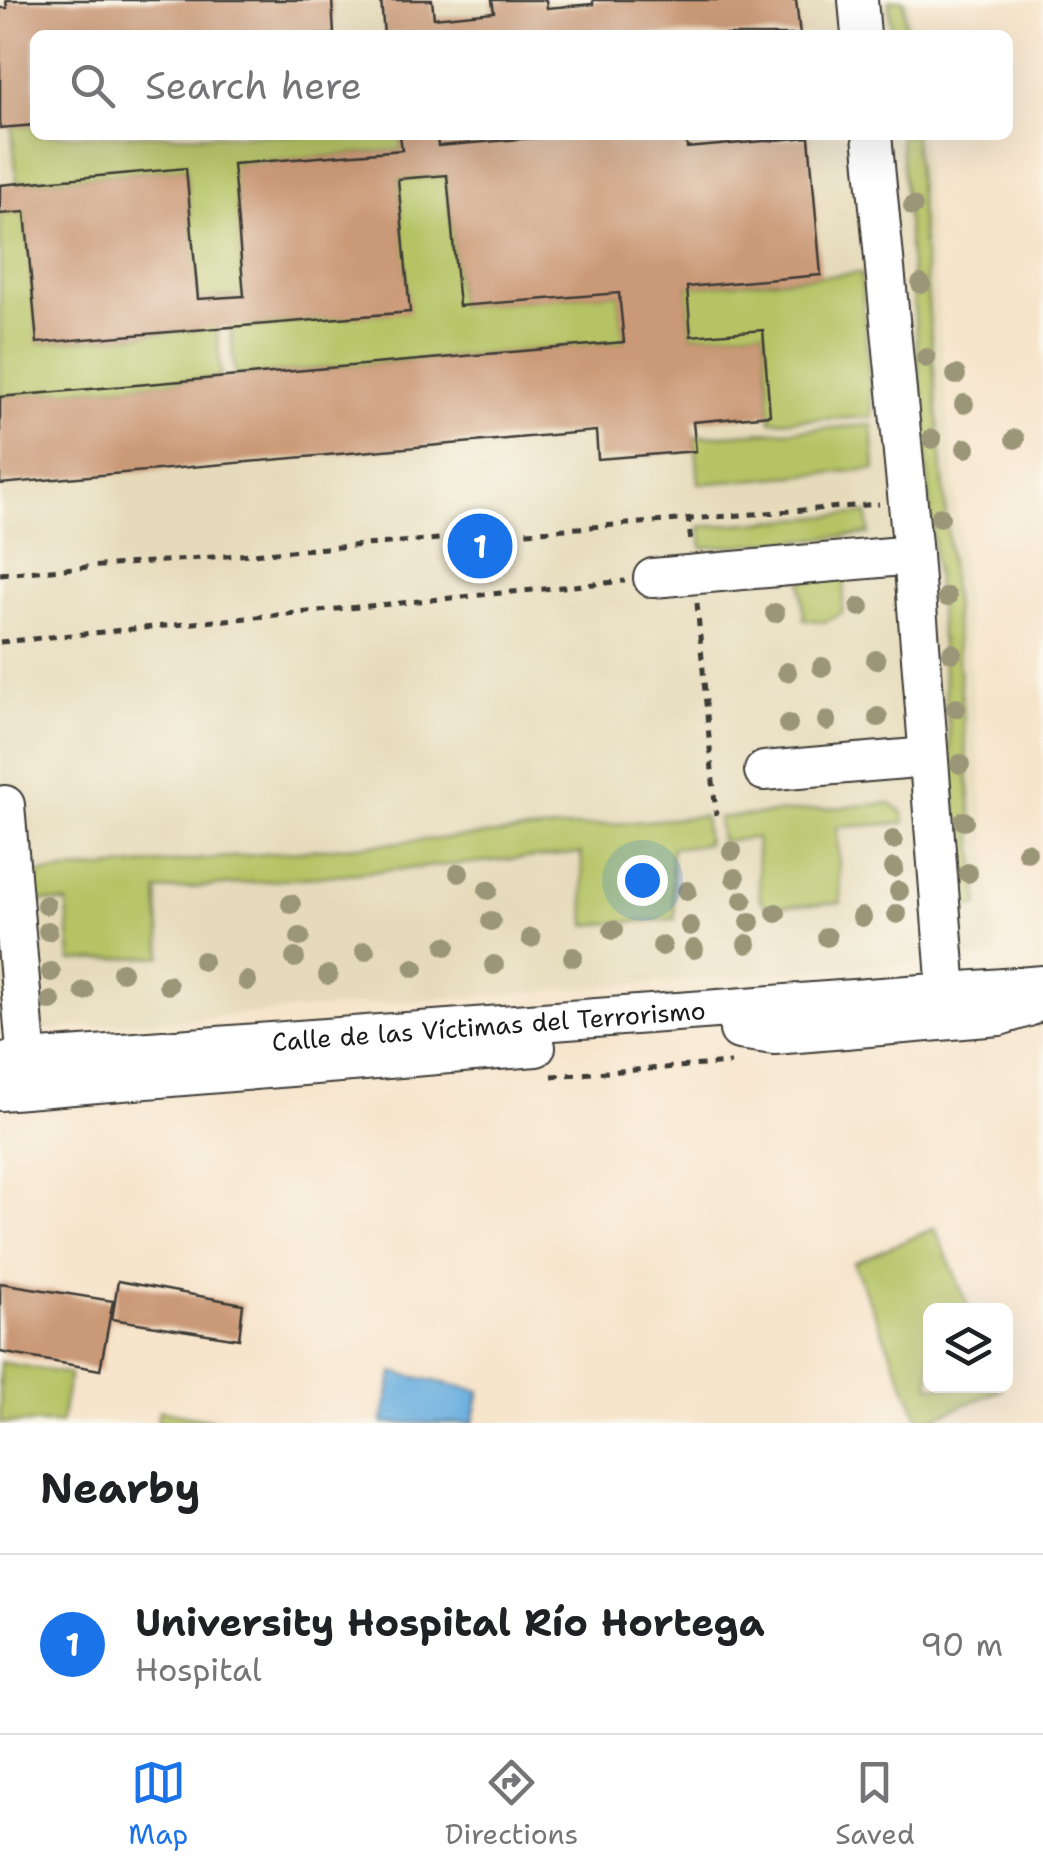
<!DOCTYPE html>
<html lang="en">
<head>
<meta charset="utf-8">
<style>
	:root { --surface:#fff; --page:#f6f6f6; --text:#202124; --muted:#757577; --line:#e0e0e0; --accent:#1a73e8 }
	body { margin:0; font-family:"Shantell Sans",sans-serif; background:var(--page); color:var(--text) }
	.controls { position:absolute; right:30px; bottom:30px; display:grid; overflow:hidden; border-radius:15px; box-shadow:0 10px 40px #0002 }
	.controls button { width:90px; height:90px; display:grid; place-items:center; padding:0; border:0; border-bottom:2px solid var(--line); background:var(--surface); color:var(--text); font:50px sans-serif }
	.you { position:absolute; left:642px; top:880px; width:35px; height:35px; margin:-25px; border:8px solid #fff; border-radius:50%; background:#1a73e8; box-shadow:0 0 0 15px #1a73e833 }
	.badge { display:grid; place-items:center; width:65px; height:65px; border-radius:50%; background:var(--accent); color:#fff; font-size:32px; font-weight:700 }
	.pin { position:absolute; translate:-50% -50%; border:5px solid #fff; box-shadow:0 2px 10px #0006 }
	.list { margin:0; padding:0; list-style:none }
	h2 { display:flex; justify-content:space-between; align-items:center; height:130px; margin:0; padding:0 40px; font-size:42px }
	h2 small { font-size:32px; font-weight:400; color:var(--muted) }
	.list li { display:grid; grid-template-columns:65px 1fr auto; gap:30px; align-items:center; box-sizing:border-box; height:180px; padding:0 40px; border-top:2px solid var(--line) }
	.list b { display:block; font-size:38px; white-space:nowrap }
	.list p { margin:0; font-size:32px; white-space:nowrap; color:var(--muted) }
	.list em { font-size:32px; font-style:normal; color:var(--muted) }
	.icon { flex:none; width:55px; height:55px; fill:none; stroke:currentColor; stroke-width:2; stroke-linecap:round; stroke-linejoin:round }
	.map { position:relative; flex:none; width:1043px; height:1423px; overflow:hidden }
	.search { position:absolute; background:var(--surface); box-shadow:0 10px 40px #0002; left:30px; right:30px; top:30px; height:110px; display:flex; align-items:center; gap:25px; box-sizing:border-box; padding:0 35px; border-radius:15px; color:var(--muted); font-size:38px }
	.sheet { height:310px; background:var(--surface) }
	nav { display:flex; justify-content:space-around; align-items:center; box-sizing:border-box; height:140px; border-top:2px solid var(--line); background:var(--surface); font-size:28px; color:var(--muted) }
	nav a { display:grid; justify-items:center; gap:5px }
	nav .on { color:var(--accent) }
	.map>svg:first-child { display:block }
</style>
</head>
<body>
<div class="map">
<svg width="1043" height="1423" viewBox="0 0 1043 1423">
	<rect width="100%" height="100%" fill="#fbf7ec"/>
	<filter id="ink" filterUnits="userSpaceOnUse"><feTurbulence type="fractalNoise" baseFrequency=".01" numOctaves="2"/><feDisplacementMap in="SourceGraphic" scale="20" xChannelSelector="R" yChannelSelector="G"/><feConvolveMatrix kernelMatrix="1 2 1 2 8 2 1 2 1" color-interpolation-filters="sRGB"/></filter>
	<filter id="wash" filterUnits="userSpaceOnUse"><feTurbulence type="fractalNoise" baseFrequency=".0048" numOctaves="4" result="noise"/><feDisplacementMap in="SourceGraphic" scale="40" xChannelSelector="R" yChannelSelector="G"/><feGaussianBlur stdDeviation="2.25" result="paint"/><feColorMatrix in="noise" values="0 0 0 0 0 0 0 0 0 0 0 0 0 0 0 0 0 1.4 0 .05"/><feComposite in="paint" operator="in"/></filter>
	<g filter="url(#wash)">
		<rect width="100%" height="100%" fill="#f6e4cb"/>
		<polygon fill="#e5daba" points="0,0 910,0 913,35 35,35 35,135 922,135 997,956 0,1033"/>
		<g fill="#b5c365" stroke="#687040" stroke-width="2.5">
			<polygon points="889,0 904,0 906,35 892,35"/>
			<polygon points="35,125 35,135 400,135 402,150 234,164 244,296 198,299 186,168 17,183 12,127"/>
			<polygon points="437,135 568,135 438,146"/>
			<polygon points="900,135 914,135 979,905 963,908"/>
			<polygon points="447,175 459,306 619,293 624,342 235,376 229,310 246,309 249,326 409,311 398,179"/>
			<polygon points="25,212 38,343 197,330 215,312 221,377 0,397 0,214"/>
			<polygon points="861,273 872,417 771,421 763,330 691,336 687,287"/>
			<polygon points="872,425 875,469 699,484 695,437"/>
			<polygon points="867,513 869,534 702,548 700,527"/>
			<polygon points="845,578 842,613 824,622 804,619 801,581"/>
			<polygon points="890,803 902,811 905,823 837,827 841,903 766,907 760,899 756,838 721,841 718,818"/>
			<polygon points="704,816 707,844 671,848 675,919 586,925 581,853 157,891 162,956 71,961 67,903 35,900 34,874"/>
			<polygon points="935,1228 970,1310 930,1310 930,1386 1003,1389 921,1423 853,1263"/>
			<polygon points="0,1362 70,1374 61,1423 0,1423"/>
			<polygon points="159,1410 228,1423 157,1423"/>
		</g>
		<polygon fill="#69aedf" stroke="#42657e" stroke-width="2.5" points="393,1372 480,1391 473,1423 382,1423"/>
		<g id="blocks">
			<g fill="#ca9977">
				<polygon points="6,0 332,0 334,35 35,35 35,125 0,128 0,8 7,8"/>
				<polygon points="381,0 432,0 434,18 494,12 492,0 546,0 547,8 593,4 593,0 796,0 800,35 384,35"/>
				<polygon points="400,135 437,135 438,146 568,135 686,135 687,148 809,137 821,275 687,287 691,336 763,330 770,415 693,422 696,451 598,459 596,431 0,484 0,397 624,342 619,293 459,306 447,175 398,179 410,312 37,343 25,212 0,214 0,185 186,168 198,299 244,296 233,164 402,150"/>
				<polygon points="118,1281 243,1304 239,1339 112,1319"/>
				<polygon points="0,1283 113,1301 100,1370 0,1352"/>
			</g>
		</g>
	</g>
	<g filter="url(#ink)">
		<use href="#blocks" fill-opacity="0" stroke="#3d3a36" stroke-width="2.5"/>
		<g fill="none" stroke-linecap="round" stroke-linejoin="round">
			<g stroke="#3d3a36" stroke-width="42">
				<g id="minor">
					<polyline points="858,0 861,35"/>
					<polyline points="872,135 913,555 947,992"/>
					<polyline points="653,578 913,555"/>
					<polyline points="764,771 928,757"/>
					<polyline points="5,805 26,1051 29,1060 50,1072"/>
					<polyline points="739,1030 774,1035 999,1016 1028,1007"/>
					<path id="s1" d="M 0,1062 L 1043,985"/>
					<polyline points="0,1091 536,1047"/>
				</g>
			</g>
			<g stroke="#3d3a36" stroke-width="5" stroke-dasharray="8 8" stroke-linecap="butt">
				<polyline points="688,516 691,543"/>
				<polyline points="0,574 879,504"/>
				<polyline points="697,603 716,815"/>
				<polyline points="0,642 625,581"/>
				<polyline points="552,1076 731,1063"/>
			</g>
			<use href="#minor" stroke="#fff" stroke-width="38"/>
		</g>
		<g fill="#9c9679">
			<circle cx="913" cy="206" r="10"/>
			<circle cx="921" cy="284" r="10"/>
			<circle cx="926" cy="358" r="10"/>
			<circle cx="956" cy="375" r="10"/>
			<circle cx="964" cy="404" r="10"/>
			<circle cx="932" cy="439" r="10"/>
			<circle cx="1015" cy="439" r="10"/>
			<circle cx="966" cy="448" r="10"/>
			<circle cx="940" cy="517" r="10"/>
			<circle cx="947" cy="597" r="10"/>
			<circle cx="860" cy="607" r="10"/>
			<circle cx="775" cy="613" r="10"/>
			<circle cx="952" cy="653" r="10"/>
			<circle cx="876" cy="660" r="10"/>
			<circle cx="822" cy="667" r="10"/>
			<circle cx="787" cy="672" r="10"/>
			<circle cx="956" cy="708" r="10"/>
			<circle cx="878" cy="717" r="10"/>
			<circle cx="827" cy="721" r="10"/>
			<circle cx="788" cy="724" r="10"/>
			<circle cx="960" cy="764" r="10"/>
			<circle cx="964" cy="821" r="10"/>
			<circle cx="893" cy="840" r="10"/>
			<circle cx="732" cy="851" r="10"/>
			<circle cx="1027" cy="852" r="10"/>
			<circle cx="894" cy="868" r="10"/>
			<circle cx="459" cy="873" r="10"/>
			<circle cx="968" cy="873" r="10"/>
			<circle cx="735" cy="878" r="10"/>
			<circle cx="488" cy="890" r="10"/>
			<circle cx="687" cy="891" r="10"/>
			<circle cx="899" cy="891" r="10"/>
			<circle cx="743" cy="900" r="10"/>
			<circle cx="291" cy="904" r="10"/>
			<circle cx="46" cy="905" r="10"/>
			<circle cx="776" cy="913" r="10"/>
			<circle cx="897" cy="914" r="10"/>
			<circle cx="862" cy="917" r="10"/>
			<circle cx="491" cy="921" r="10"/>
			<circle cx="750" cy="922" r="10"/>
			<circle cx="690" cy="926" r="10"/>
			<circle cx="613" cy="930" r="10"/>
			<circle cx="48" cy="931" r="10"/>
			<circle cx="300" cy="937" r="10"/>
			<circle cx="827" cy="937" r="10"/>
			<circle cx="531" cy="938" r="10"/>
			<circle cx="747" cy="944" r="10"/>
			<circle cx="446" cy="946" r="10"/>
			<circle cx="662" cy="946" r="10"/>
			<circle cx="694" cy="949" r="10"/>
			<circle cx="365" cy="951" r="10"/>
			<circle cx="573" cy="957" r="10"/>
			<circle cx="295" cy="958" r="10"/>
			<circle cx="203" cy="961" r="10"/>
			<circle cx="494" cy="965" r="10"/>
			<circle cx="414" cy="968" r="10"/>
			<circle cx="51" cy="972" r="10"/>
			<circle cx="122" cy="972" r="10"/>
			<circle cx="328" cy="975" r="10"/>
			<circle cx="247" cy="981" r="10"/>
			<circle cx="168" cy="985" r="10"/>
			<circle cx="84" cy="991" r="10"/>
			<circle cx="51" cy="1001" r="10"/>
		</g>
	</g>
	<g text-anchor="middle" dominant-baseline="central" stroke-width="8" stroke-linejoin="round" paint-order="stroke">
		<g font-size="25" fill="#1c1c1c" stroke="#fbf7ec">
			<text stroke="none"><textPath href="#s1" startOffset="490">Calle de las Víctimas del Terrorismo</textPath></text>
		</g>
	</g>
</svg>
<div class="controls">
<button><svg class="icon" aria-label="layers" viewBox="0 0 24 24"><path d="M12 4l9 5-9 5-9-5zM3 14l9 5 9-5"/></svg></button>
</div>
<div class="you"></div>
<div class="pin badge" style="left:480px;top:546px">1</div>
<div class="search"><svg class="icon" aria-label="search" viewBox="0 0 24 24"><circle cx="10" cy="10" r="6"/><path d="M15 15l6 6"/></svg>Search here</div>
</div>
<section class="sheet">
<h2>Nearby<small></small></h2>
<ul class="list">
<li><span class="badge">1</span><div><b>University Hospital Río Hortega</b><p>Hospital</p></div><em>90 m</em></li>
</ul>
</section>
<nav>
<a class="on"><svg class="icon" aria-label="map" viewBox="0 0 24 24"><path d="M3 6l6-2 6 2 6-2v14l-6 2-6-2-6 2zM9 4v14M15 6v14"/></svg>Map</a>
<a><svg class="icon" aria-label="directions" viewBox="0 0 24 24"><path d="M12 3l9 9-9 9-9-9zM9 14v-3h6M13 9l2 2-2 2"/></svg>Directions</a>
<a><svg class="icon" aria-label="saved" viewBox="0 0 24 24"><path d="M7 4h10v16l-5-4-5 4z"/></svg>Saved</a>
</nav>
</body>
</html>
